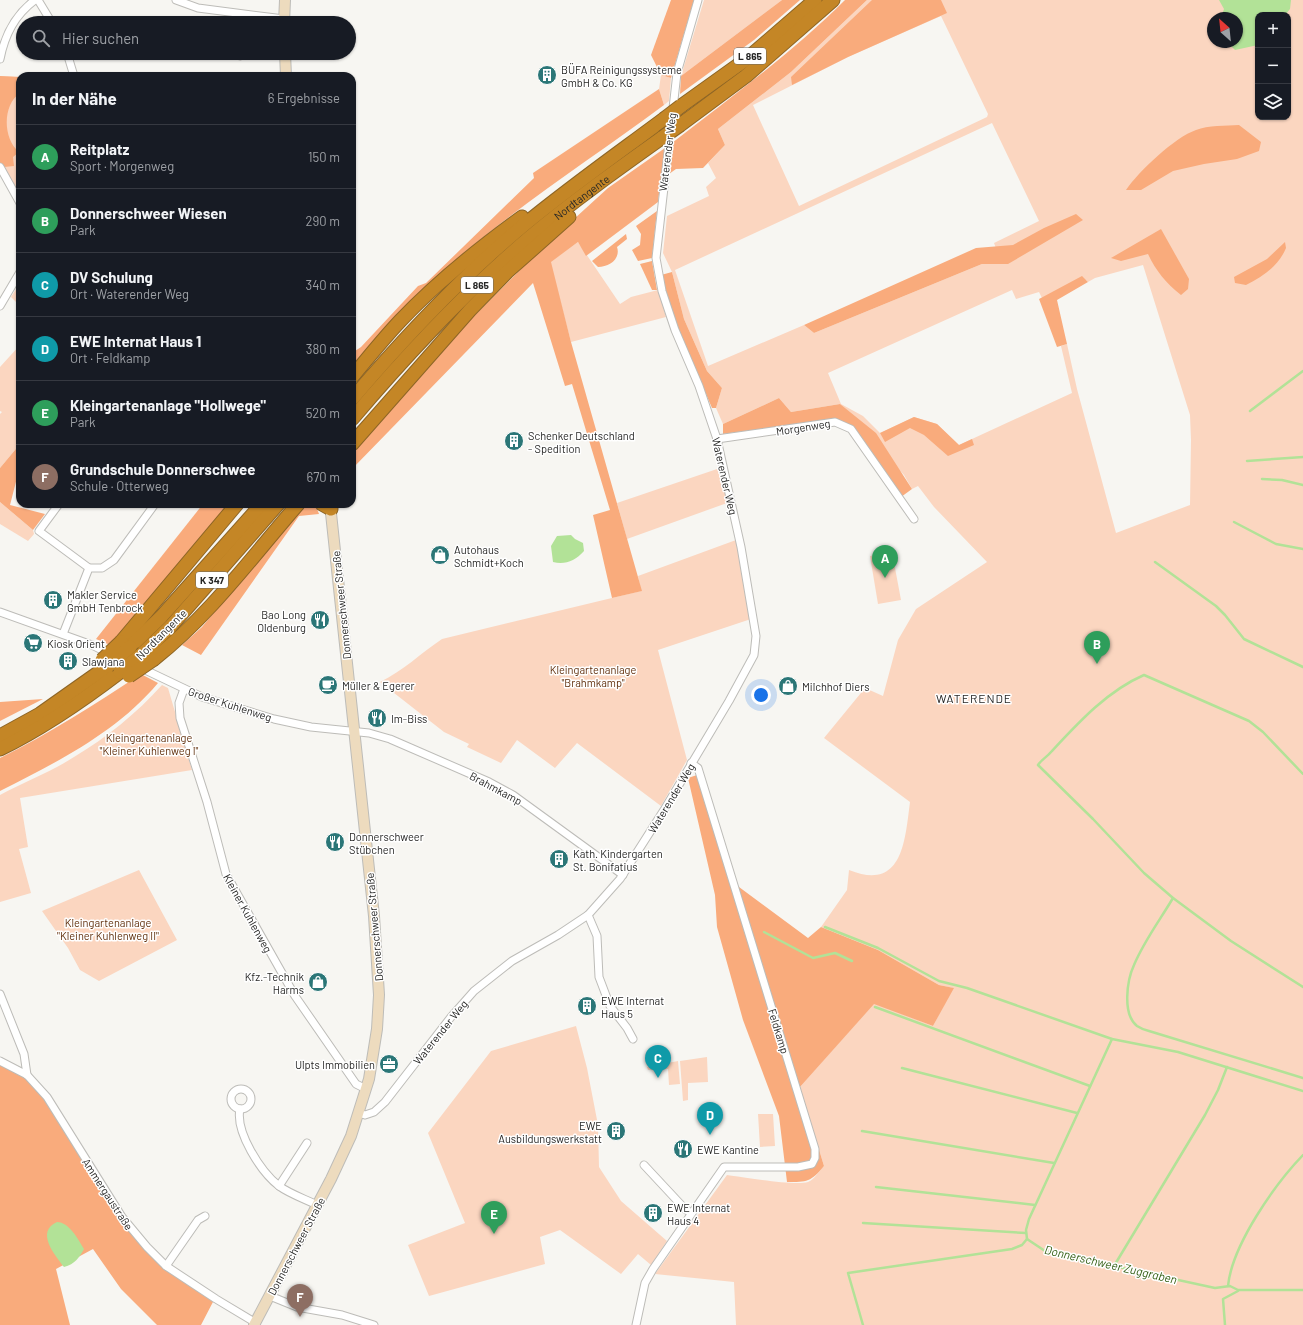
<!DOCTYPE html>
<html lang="de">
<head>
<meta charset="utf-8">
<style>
	:root { --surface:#171b24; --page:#20242c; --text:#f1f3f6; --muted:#9ea1a6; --line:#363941; --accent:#db2777 }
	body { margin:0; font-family:Barlow,sans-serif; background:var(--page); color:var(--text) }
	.controls { position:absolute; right:12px; top:12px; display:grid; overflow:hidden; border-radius:8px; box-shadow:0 1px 3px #0004 }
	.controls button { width:36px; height:36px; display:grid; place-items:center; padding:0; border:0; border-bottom:1px solid var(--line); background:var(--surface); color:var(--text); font:20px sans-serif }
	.compass { position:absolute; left:1207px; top:12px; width:36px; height:36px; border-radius:50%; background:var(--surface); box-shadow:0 1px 3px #0004; rotate:333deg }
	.you { position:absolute; left:761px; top:695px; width:14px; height:14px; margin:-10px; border:3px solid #fff; border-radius:50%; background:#1a73e8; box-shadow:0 0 0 6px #1a73e833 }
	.badge { display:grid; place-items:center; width:26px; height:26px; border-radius:50%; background:var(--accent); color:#fff; font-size:13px; font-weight:700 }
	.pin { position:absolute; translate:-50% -33px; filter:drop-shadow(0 1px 2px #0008) }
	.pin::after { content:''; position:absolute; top:21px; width:14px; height:12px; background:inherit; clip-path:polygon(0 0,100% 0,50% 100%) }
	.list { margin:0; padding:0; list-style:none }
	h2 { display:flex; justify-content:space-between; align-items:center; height:52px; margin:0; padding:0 16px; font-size:17px }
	h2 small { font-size:13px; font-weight:400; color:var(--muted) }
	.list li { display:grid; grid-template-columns:26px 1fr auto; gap:12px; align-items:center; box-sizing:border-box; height:64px; padding:0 16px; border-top:1px solid var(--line) }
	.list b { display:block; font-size:15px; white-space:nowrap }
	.list p { margin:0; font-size:13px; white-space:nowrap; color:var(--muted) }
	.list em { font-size:13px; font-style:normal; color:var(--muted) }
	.icon { flex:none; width:22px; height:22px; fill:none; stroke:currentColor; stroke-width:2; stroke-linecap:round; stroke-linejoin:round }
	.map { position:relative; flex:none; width:1303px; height:1325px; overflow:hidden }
	.search { position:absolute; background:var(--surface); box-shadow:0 1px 3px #0004; left:16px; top:16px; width:340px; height:44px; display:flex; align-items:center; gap:10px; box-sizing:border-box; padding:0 14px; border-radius:22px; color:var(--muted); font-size:15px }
	.panel { position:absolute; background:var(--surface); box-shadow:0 1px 3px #0004; left:16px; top:72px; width:340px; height:436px; border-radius:12px }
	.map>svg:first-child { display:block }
</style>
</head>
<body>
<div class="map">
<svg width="1303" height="1325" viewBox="0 0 1303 1325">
	<rect width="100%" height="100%" fill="#f7f6f2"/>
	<g fill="#fbd6c0" fill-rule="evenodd">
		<polygon points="704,0 782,0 681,76"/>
		<path d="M 867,0 L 1303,0 L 1303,1325 L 736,1325 L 734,1282 L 655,1274 L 727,1175 C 743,1177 795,1186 808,1182 C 815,1179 819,1171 824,1166 L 800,1087 L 874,1003 L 933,1026 L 953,988 L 939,985 L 878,950 L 821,927 L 847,890 L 849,870 C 903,892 905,840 910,802 L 824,738 L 865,688 L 883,696 L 898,640 L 916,609 L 987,562 L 934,507 L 918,486 L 912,489 L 904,475 L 840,404 L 791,412 L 779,398 L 723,424 L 716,408 L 722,388 L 707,371 L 684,319 L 672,272 L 663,253 L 667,216 L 709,196 L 706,187 L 716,178 L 708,163 L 725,145 L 718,129 L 791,72 ZM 1258,15 L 1288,15 L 1288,117 L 1258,117 ZM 941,16 L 988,114 L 987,117 L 799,206 L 753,105 L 848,57 ZM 1213,18 L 1237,18 L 1237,42 L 1213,42 ZM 992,123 L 1039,221 L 994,243 L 1002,264 L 982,264 L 814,333 L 804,325 L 708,366 L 675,270 ZM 1143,265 L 1190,415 L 1191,440 L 1190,505 L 1116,533 L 1077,389 L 1067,344 L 1061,346 L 1072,393 L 959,445 L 937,424 L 914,417 L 880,433 L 863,416 L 841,404 L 828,373 L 1012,290 L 1016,299 L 1039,292 L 1042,298 L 1065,286 L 1086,280 L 1088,282 L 1095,278 Z"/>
		<polygon points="661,75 671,78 669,101 664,105 659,89"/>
		<polygon points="0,76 20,77 20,197 0,163"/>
		<polygon points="578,242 620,304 631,297 658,290 666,317 571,342 550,262"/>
		<polygon points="20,283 20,306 11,297"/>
		<polygon points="20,345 20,444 0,468 0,414 2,412 0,411 0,367"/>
		<polygon points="720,468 727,503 627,539 617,503"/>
		<polygon points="0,502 33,530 34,534 28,541 0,524"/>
		<path d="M 736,540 L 751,619 L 658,650 L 687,760 L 661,806 L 577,743 L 555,768 L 517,740 L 501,763 L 467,747 L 469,744 L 444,732 L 380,682 C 403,671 421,653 442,639 L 641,591 L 638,576 Z"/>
		<polygon points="892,552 901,600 878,604 870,556"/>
		<path d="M 162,685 L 168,688 L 192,770 L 20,798 L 28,847 L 19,849 L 31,893 L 0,902 L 0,795 C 24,782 51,772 74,757 C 106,738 137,713 162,685 Z"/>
		<polygon points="139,870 177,940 99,981 80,970 68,948 42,911"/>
		<polygon points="576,1026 587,1068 598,1125 599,1167 621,1201 667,1241 651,1265 638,1254 621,1274 560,1230 540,1237 545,1264 429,1296 408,1245 465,1223 428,1133 491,1051"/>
		<polygon points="707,1057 708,1082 688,1083 688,1100 683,1101 680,1061"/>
		<polygon points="678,1061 680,1084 669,1085 668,1069 648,1070 647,1067"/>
		<polygon points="758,1114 773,1114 775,1146 760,1147"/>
	</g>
	<g fill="#f9ab7c">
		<polygon points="671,0 694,0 671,78 661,75 651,55"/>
		<polygon points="782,0 800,0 754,40 680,94 681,76"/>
		<path d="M 845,0 L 867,0 L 791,72 L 718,129 L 725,145 L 703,168 L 676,169 L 669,174 L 672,143 C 731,97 792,53 845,0 Z"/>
		<polygon points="872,0 941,0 947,13 848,57 792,85 791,77"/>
		<path d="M 0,76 L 20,77 L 20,93 C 2,105 3,139 19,152 L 13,157 L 14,166 L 4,167 L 0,163 Z"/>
		<path d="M 659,89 L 664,105 C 598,154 528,199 465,252 C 424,286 387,325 352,366 L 352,353 L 361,347 L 418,286 L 426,283 L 534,178 L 533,173 Z"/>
		<path d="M 1239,125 L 1261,142 L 1259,151 L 1237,159 L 1204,164 L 1173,171 L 1141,190 L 1126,190 C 1138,172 1175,137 1196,130 C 1208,125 1226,126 1239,125 Z"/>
		<polygon points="665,148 658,202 586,256 578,242 551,262 571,342 642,591 612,598 593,515 610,510 572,384 565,386 533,283 352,469 352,453 453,337 540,250 608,188"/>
		<polygon points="657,211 652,258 638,261 632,250 640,245 641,234 636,226"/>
		<polygon points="1076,214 1083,220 1008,264 982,264 814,333 804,325 976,248 1013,245 1044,228"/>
		<path d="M 1161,229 L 1189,279 L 1188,289 L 1181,295 C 1166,283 1156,271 1148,254 L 1121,261 L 1111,258 Z"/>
		<path d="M 626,234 L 627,239 L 617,247 C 621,259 609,267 598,267 L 592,261 Z"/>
		<path d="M 1285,242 L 1286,248 C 1278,267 1263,276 1246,285 L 1235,283 L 1234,277 L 1267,259 Z"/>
		<polygon points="652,261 657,290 652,290 640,264"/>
		<path d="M 672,272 L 684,319 L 707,371 L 722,388 L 716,408 L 712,408 C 694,364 671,321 661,275 Z"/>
		<polygon points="1082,276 1088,282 1057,300 1067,344 1057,347 1039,299"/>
		<polygon points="779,398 791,412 840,404 876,433 912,489 901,497 852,426 836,419 723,434 723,424"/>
		<polygon points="914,417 937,424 959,445 972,439 974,445 948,456 924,435 910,428 885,442 880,433"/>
		<polygon points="20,444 20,474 18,474 10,505 45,514 33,530 0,502 0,468"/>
		<polygon points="203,504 230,504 110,645 96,639"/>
		<polygon points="307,504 316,506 319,514 299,516 201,655 182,645 202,627 299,508"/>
		<path d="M 141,674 L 158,683 C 116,733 57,762 0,791 L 0,758 C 49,734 95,704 141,674 Z"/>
		<polygon points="43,699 0,721 0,702"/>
		<path d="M 697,775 L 733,888 L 739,887 L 808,938 L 821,927 L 878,950 L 939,985 L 954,988 L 933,1026 L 874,1004 L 800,1087 L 824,1166 C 811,1182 807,1182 787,1182 L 779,1116 L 743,1020 L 717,927 L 715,895 L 688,778 Z"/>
		<polygon points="0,1064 25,1077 45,1099 119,1218 144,1249 214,1300 201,1325 157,1325 121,1289 93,1249 56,1269 70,1325 0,1325"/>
	</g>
	<g fill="#b2e297">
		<polygon points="1219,0 1291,0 1290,9 1285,15 1258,15 1258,27 1256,30 1258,45 1235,50 1227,42 1237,42 1237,18 1221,18 1224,9"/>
		<path d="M 571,535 L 575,539 L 583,543 L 584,551 C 575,561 565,565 553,562 L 551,546 L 557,536 Z"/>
		<path d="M 57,1222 C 69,1222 78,1239 84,1249 C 79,1258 75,1264 64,1267 C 55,1255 35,1232 57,1222 Z"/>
	</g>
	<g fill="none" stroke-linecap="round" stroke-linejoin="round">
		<g stroke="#b2e297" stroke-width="2.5">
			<polyline points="1250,411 1303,371"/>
			<polyline points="1247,461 1303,457"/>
			<polyline points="1262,479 1282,480 1303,485"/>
			<polyline points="1234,522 1276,544 1303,549"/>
			<polyline points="1155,562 1216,606 1225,615 1244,639 1303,667"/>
			<path d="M 1303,774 L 1263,732 L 1249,721 L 1144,675 C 1107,691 1078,723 1051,752 C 1047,757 1041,760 1038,765 L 1093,819 L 1144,873 L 1173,898 L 1231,941 L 1303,987"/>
			<path d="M 1173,898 C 1160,920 1144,941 1134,965 C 1127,980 1122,1014 1137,1026 C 1140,1028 1145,1030 1149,1031 L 1303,1078"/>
			<polyline points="825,927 878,948 939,981 967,988 1112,1039 1178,1052 1303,1091"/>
			<polyline points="764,932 813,958 835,953 852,961"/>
			<polyline points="875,1007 1090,1086"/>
			<polyline points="902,1068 1077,1113"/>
			<polyline points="862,1131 1054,1163"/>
			<polyline points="876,1187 1035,1205"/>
			<polyline points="863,1223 1026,1233"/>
			<polyline points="1027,1239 1026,1230 1029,1219 1112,1039"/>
			<polyline points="1114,1266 1205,1115 1218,1090 1227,1067"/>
			<path d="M 1228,1286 C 1232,1245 1275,1184 1303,1155"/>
			<polyline points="863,1325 848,1273 1012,1249 1022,1245 1027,1239 1045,1251 1215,1288 1230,1286 1238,1290 1303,1290"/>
			<polyline points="1225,1325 1223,1299 1238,1291"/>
		</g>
		<g stroke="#bdbcb8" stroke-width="9">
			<g id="street">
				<polyline points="38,0 52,23"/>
				<polyline points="176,0 198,8 284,19"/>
				<polyline points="237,14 238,23"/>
				<polyline points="67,53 74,76"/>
				<polyline points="239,53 240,56"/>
				<path d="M 0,59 C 5,34 15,15 35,0"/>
				<polyline points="0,167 20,203"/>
				<polyline points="0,306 20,272"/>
				<polyline points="717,439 835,422 851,429 914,519"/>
				<polyline points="59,504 39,531 89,568"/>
				<polyline points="0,612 92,645 110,654"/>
				<polyline points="63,634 89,568 102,568 114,560 155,504"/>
				<polyline points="139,667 202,697 274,719 311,727 369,733 390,739 489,782 513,795 623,875"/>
				<polyline points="184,689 179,703 180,718 207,802 226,874 295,996 356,1084 366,1089"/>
				<polyline points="588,915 597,936 599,977 610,1006 627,1028 633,1039"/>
				<polyline points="0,994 24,1054 27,1075"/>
				<polyline points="0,1061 27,1075 47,1097 122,1217 147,1247 166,1266 216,1299 256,1323"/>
				<circle cx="241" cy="1099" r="10"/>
				<path d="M 240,1109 C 235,1132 261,1172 279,1186 C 290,1194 305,1199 317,1205"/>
				<polyline points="359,1113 365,1115 374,1112 385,1102 451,1017 474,991 512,961 558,935 588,915 620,879 664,810 729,701 754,655 756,636 741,547 717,439 699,386 675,330 662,291 656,258 677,73 698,0"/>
				<polyline points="644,1165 685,1209 691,1213"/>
				<polyline points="279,1186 307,1143"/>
				<polyline points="166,1266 198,1220 205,1216"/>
				<polyline points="270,1296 297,1307 342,1315 374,1325"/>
				<polyline points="636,1325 645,1283 653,1269 724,1167 798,1167 812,1164 815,1158 815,1149 698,768 691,763"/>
			</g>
		</g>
		<g stroke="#bdbcb8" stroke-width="12">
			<g id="secondary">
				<polyline points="284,23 285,0"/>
				<polyline points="285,53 286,76"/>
				<polyline points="254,1325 331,1179 351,1136 369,1079 377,1029 379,995 374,916 330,504"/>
			</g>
		</g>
		<g stroke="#8d6526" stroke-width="15">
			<g id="highway">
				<polyline points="681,106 748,58 815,0"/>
				<polyline points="680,125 746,76 833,0"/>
				<path d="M 352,377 C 368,358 383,339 400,321 C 437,282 478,249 522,217"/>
				<path d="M 352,399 C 405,337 461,277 524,225 C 569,188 617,154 664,119"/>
				<path id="s1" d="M 352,419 C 407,354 465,292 530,237 C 573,201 618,169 663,137"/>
				<polyline points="352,444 470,310 507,272 569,217"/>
				<polyline points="322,504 331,509"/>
				<polyline points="121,642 237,504"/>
				<polyline points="130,647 161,617 262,504"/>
				<polyline points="143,653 171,626 278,504"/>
				<path d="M 154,659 C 209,616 252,557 298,504"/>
				<polyline points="0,736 40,714 108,666"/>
				<path d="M 0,749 C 43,728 82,701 120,672"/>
			</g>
		</g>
		<use href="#street" stroke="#fff" stroke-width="7"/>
		<use href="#secondary" stroke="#eddbbe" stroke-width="10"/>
		<use href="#highway" stroke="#c48626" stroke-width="13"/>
		<g stroke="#8d6526" stroke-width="15" stroke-linecap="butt">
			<g id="highway-bridge">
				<polyline points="664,119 681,106"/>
				<polyline points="663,137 680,125"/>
				<polyline points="102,660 121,642"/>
				<polyline points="108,666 130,647"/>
				<polyline points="120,672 143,653"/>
				<polyline points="129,676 154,659"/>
			</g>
		</g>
		<use href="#highway-bridge" stroke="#c48626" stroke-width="13"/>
	</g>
	<defs>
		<g id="building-disc" transform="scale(1)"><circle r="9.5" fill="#2b7677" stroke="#fff"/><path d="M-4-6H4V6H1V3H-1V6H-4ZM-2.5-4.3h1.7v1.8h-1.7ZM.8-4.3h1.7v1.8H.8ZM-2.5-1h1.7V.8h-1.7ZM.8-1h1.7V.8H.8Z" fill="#fff"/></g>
		<g id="shop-disc" transform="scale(1)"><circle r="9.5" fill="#2b7677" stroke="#fff"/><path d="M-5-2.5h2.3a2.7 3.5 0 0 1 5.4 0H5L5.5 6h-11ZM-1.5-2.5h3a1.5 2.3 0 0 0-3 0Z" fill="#fff"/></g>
		<g id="restaurant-disc" transform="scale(1)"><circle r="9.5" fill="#2b7677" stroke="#fff"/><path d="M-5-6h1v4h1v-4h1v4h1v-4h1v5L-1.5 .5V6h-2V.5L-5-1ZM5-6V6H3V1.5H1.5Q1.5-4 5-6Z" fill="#fff"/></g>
		<g id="supermarket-disc" transform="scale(1)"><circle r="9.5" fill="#2b7677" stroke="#fff"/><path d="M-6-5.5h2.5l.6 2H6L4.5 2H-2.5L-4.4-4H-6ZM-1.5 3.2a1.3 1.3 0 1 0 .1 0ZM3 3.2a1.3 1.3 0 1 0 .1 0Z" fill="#fff"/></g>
		<g id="cafe-disc" transform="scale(1)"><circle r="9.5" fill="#2b7677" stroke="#fff"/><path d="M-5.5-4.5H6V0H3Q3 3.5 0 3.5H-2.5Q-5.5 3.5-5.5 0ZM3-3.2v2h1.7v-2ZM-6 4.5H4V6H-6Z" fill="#fff"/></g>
		<g id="office-disc" transform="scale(1)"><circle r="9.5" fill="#2b7677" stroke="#fff"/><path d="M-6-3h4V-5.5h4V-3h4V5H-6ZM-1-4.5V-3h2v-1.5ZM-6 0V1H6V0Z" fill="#fff"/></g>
	</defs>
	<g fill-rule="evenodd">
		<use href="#building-disc" x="547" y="75"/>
		<use href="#building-disc" x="514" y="441"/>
		<use href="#shop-disc" x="440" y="555"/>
		<use href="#building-disc" x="53" y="600"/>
		<use href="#restaurant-disc" x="320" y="620"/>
		<use href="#supermarket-disc" x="33" y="643"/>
		<use href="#building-disc" x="68" y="661"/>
		<use href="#cafe-disc" x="328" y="685"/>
		<use href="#shop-disc" x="788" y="686"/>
		<use href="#restaurant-disc" x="377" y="718"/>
		<use href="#restaurant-disc" x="335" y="842"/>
		<use href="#building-disc" x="559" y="859"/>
		<use href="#shop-disc" x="318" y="982"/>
		<use href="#building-disc" x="587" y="1006"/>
		<use href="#office-disc" x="389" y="1064"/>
		<use href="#building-disc" x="616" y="1131"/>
		<use href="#restaurant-disc" x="683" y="1149"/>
		<use href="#building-disc" x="653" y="1213"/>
	</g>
	<g text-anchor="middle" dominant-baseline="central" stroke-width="3" stroke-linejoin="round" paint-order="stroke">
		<g fill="#fff" stroke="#686867" stroke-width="1">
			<rect x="734" y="48" width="32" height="16" rx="3"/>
			<rect x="461" y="277" width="32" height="16" rx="3"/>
			<rect x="196" y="572" width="32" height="16" rx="3"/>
		</g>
		<g font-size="10" font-weight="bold" fill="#272726">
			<text x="750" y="56">L 865</text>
			<text x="477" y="285">L 865</text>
			<text x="212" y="580">K 347</text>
		</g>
		<g font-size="11" fill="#272726" stroke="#fff" text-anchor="start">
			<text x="561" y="69">BÜFA Reinigungssysteme<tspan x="561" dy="13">GmbH &amp; Co. KG</tspan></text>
			<text x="528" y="435">Schenker Deutschland<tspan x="528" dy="13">- Spedition</tspan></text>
			<text x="454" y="549">Autohaus<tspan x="454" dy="13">Schmidt+Koch</tspan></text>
			<text x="67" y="594">Makler Service<tspan x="67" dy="13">GmbH Tenbrock</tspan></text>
			<text x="306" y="614" text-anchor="end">Bao Long<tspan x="306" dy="13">Oldenburg</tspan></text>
			<text x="47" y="643">Kiosk Orient</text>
			<text x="82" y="661">Slawjana</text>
			<text x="342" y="685">Müller &amp; Egerer</text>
			<text x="802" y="686">Milchhof Diers</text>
			<text x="391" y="718">Im-Biss</text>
			<text x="349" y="836">Donnerschweer<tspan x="349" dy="13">Stübchen</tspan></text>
			<text x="573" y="853">Kath. Kindergarten<tspan x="573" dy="13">St. Bonifatius</tspan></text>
			<text x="304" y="976" text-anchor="end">Kfz.-Technik<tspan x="304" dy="13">Harms</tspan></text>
			<text x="601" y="1000">EWE Internat<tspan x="601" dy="13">Haus 5</tspan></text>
			<text x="375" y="1064" text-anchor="end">Ulpts Immobilien</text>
			<text x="602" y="1125" text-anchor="end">EWE<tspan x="602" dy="13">Ausbildungswerkstatt</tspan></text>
			<text x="697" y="1149">EWE Kantine</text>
			<text x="667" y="1207">EWE Internat<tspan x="667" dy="13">Haus 4</tspan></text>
		</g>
		<g font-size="11" fill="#272726" stroke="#fff">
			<text transform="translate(667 152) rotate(-83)">Waterender Weg</text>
			<text stroke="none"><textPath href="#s1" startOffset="320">Nordtangente</textPath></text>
			<text transform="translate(803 427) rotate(-9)">Morgenweg</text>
			<text transform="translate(725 476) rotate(77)">Waterender Weg</text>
			<text transform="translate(341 605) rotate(-96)">Donnerschweer Straße</text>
			<text transform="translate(161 634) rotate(-45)">Nordtangente</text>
			<text transform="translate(230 704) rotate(18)">Großer Kuhlenweg</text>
			<text transform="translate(496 788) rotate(28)">Brahmkamp</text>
			<text transform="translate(671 798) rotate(-59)">Waterender Weg</text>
			<text transform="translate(248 913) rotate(61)">Kleiner Kuhlenweg</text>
			<text transform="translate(374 927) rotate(-95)">Donnerschweer Straße</text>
			<text transform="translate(779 1031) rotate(73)">Feldkamp</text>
			<text transform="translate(440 1032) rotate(-51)">Waterender Weg</text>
			<text transform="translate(108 1194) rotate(57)">Ammergaustraße</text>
			<text transform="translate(296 1246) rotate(-62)">Donnerschweer Straße</text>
		</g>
		<g font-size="11" fill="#61300d" stroke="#fff">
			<text x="593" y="669">Kleingartenanlage<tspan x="593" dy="13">"Brahmkamp"</tspan></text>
			<text x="149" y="737">Kleingartenanlage<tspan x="149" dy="13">"Kleiner Kuhlenweg I"</tspan></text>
			<text x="108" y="922">Kleingartenanlage<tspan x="108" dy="13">"Kleiner Kuhlenweg II"</tspan></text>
		</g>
		<g font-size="12" letter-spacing="1" fill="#272726" stroke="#fff">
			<text x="974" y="698">WATERENDE</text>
		</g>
		<g font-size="12" font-style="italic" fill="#356016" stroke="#fff">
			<text transform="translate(1111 1264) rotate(13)">Donnerschweer Zuggraben</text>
		</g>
	</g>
</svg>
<div class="controls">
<button>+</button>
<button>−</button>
<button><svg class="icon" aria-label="layers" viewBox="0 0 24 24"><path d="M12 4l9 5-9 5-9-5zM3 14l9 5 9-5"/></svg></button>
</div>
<svg class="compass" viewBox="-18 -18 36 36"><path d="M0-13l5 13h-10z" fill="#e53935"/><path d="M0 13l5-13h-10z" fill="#9ea1a6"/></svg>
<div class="you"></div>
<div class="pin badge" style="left:885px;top:578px;background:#2e9e5b">A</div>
<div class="pin badge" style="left:1097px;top:664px;background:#2e9e5b">B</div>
<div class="pin badge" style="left:658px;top:1078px;background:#0f9aa8">C</div>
<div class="pin badge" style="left:710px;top:1135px;background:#0f9aa8">D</div>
<div class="pin badge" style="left:494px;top:1234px;background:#2e9e5b">E</div>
<div class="pin badge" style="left:300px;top:1317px;background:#8d6e63">F</div>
<div class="search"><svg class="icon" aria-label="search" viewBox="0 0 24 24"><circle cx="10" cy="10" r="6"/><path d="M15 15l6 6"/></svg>Hier suchen</div>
<section class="panel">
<h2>In der Nähe<small>6 Ergebnisse</small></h2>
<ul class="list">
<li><span class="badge" style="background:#2e9e5b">A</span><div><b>Reitplatz</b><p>Sport · Morgenweg</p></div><em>150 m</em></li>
<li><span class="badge" style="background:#2e9e5b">B</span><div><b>Donnerschweer Wiesen</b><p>Park</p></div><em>290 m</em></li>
<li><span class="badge" style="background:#0f9aa8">C</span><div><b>DV Schulung</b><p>Ort · Waterender Weg</p></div><em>340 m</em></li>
<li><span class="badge" style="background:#0f9aa8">D</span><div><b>EWE Internat Haus 1</b><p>Ort · Feldkamp</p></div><em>380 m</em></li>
<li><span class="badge" style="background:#2e9e5b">E</span><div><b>Kleingartenanlage &quot;Hollwege&quot;</b><p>Park</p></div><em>520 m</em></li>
<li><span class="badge" style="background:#8d6e63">F</span><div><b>Grundschule Donnerschwee</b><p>Schule · Otterweg</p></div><em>670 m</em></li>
</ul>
</section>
</div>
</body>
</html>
